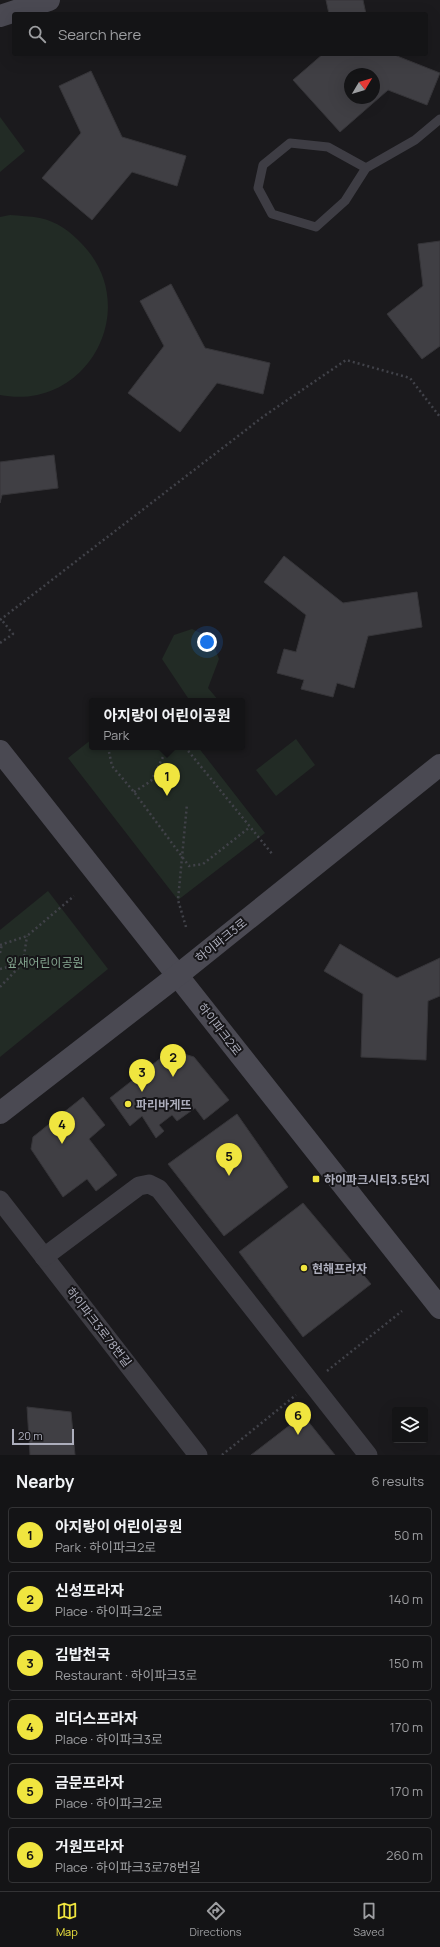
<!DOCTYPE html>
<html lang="en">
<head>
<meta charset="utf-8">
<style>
	:root { --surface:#141416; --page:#212123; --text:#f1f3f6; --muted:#9d9ea1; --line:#333335; --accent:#f0e53f }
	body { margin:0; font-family:Manrope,"Noto Sans KR",sans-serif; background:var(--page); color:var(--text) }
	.controls { position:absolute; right:12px; bottom:12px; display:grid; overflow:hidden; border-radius:4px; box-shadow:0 4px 16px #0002 }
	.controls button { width:36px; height:36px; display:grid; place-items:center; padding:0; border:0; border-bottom:1px solid var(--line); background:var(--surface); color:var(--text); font:20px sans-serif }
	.compass { position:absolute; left:344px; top:68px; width:36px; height:36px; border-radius:50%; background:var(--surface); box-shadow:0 4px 16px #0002; rotate:52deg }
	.scale { position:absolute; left:12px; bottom:10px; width:62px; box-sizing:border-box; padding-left:4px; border:2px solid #adaebc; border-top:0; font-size:11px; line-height:14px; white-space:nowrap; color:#adaebc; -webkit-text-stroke:3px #161518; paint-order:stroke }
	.you { position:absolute; left:207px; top:642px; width:14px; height:14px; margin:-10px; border:3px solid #fff; border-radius:50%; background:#1a73e8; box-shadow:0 0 0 6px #1a73e833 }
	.badge { display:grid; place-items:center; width:26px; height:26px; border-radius:50%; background:var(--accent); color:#111; font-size:13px; font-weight:700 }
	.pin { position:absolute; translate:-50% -33px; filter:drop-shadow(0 1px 2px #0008) }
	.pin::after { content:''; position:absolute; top:21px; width:14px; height:12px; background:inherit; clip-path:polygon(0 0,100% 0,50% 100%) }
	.popup { position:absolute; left:89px; top:698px; width:156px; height:52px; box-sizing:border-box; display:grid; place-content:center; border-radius:4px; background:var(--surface); filter:drop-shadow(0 1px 3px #0005); font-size:13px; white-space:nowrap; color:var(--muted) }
	.popup b { font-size:15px; color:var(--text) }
	.popup::after { content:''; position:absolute; left:50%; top:100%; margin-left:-8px; border:8px solid transparent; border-top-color:var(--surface) }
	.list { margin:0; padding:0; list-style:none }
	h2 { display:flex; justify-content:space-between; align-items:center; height:52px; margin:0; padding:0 16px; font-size:17px }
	h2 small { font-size:13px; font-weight:400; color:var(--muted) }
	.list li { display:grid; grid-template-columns:26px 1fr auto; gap:12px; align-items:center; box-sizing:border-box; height:56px; margin:0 8px 8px; padding:0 8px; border:1px solid var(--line); border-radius:4px }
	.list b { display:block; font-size:15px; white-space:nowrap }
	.list p { margin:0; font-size:13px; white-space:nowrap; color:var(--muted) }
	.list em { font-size:13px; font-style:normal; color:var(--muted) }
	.icon { flex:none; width:22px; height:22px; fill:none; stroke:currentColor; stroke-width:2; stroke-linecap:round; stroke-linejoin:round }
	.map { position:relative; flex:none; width:440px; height:1455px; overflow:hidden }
	.search { position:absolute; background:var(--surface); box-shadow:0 4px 16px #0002; left:12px; right:12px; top:12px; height:44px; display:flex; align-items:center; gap:10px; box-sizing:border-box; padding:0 14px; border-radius:4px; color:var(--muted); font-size:15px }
	.sheet { height:436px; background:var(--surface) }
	nav { display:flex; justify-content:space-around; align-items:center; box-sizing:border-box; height:56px; border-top:1px solid var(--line); background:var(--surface); font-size:11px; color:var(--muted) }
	nav a { display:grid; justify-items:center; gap:2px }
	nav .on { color:var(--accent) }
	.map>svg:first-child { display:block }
</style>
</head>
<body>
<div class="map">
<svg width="440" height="1455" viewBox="0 0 440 1455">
	<rect width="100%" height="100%" fill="#1b1a1d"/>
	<g fill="#222b25">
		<polygon points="0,117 25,151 0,172"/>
		<path d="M 10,215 C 20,216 30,216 40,218 C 56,221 71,232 81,243 C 144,306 88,412 0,395 L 0,217 Z"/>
		<polygon points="192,629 211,638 219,659 208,688 219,701 190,701 162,659 174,635"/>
		<polygon points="92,739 92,747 198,747 265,833 178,900 68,758"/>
		<polygon points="296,739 315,765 276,796 256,770"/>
		<polygon points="48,891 108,969 0,1057 0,930"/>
	</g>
	<g fill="#403f44" stroke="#363539" fill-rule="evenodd">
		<polygon points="326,0 363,0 366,14 329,14"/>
		<path d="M 323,54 L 392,54 L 440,73 L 427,105 L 388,90 L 340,132 L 293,80 ZM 350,74 L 374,74 L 374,98 L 350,98 Z"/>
		<polygon points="91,71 122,137 186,156 177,186 132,172 92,220 42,178 81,133 59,86"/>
		<polygon points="440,241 440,346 422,359 387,314 423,286 418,244"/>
		<polygon points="171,284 205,348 270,363 263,394 217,383 180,432 128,393 164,346 140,301"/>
		<polygon points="54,455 58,488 2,495 0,503 0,462"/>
		<polygon points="284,556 343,603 417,592 422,627 368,636 354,688 337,683 333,697 301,689 304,680 277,673 284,649 296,652 306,615 264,582"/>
		<polygon points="340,944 397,978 440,958 440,996 428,1001 426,1060 361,1057 363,994 324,971"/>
		<polygon points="171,1050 194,1057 229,1100 204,1120 195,1108 177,1121 172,1115 159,1125 164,1131 156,1138 142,1116 130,1126 110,1098"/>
		<polygon points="83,1097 105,1125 89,1139 117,1175 96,1191 87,1179 63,1197 31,1149 33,1137"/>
		<polygon points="237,1114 288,1187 224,1236 168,1164"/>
		<polygon points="303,1203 371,1284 303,1337 239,1252"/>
		<polygon points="27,1407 71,1412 75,1455 30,1455"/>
		<polygon points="303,1415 335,1455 251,1455"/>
	</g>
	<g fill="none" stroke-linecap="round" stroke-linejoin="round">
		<g stroke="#414249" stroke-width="2.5" stroke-dasharray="2 3" stroke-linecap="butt">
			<polyline points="0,620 264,416 346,360 410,378 440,417"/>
			<polyline points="0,643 13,634 1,619"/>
			<polyline points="108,747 112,766 134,792 189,866 203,864 250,827"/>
			<polyline points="185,747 273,855"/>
			<polyline points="134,792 151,781 168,747"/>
			<polyline points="186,927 178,900 187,804"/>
			<polyline points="0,945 27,936 74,896"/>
			<polyline points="0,953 2,944"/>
			<polyline points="0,969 23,963"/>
			<polyline points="0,987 23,963 27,936"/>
			<polyline points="327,1371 402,1311"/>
			<polyline points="222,1455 296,1395"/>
		</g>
		<polyline stroke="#3e3d44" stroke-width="9" points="366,168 345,201 316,227 272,214 258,188 263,165 290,143 328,147 366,168 415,140 440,119"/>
		<g stroke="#3e3d44" stroke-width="19">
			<polyline points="0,1200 198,1455"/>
			<polyline points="44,1257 139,1186 149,1184 159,1189 368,1455"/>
		</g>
		<g stroke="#4a4952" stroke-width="22">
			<polyline points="0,16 49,0"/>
			<polyline points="0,751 440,1308"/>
			<polyline points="0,1113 178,975 440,765"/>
		</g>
	</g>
	<g fill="#f0e53f" stroke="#161518" stroke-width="1.5">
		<circle cx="128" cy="1104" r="4"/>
		<rect x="312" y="1175" width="8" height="8" rx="2"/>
		<circle cx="304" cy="1268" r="4"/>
	</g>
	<g text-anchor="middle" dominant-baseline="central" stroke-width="4" stroke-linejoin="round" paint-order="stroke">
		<g font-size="12" fill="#adaebc" stroke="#161518">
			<text transform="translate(221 940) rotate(-39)">하이파크3로</text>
			<text transform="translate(220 1029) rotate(52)">하이파크2로</text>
			<text transform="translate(99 1327) rotate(52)">하이파크3로78번길</text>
		</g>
		<g font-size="12" fill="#85a690" stroke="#161518">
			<text x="45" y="962">잎새어린이공원</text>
		</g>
		<g font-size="12" font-weight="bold" fill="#adaebc" stroke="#161518" text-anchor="start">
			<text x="136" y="1104">파리바게뜨</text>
			<text x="324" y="1179">하이파크시티3.5단지</text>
			<text x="312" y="1268">현해프라자</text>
		</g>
	</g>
</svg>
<div class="controls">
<button><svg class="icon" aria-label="layers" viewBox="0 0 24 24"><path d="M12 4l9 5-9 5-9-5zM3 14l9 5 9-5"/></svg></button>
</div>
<svg class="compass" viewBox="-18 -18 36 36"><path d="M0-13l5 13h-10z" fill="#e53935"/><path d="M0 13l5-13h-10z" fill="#9d9ea1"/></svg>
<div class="scale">20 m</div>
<div class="you"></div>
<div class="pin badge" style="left:167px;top:796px">1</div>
<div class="popup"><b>아지랑이 어린이공원</b>Park</div>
<div class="pin badge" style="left:173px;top:1077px">2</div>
<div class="pin badge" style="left:142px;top:1092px">3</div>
<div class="pin badge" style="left:62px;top:1144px">4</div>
<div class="pin badge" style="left:229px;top:1176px">5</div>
<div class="pin badge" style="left:298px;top:1435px">6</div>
<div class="search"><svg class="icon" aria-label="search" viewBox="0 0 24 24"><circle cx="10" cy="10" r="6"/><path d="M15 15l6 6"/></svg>Search here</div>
</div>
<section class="sheet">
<h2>Nearby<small>6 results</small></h2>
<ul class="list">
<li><span class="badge">1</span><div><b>아지랑이 어린이공원</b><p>Park · 하이파크2로</p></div><em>50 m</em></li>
<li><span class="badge">2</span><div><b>신성프라자</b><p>Place · 하이파크2로</p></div><em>140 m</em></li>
<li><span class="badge">3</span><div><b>김밥천국</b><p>Restaurant · 하이파크3로</p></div><em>150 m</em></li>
<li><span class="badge">4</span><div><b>리더스프라자</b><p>Place · 하이파크3로</p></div><em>170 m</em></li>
<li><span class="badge">5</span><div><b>금문프라자</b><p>Place · 하이파크2로</p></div><em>170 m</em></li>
<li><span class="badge">6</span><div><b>거원프라자</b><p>Place · 하이파크3로78번길</p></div><em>260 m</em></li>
</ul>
</section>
<nav>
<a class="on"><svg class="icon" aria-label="map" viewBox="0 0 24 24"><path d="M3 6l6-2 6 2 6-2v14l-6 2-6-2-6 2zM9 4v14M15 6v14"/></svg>Map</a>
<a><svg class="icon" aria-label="directions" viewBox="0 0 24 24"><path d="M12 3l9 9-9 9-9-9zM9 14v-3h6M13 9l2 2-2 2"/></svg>Directions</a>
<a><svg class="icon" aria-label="saved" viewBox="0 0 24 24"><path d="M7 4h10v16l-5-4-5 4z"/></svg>Saved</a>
</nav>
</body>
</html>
